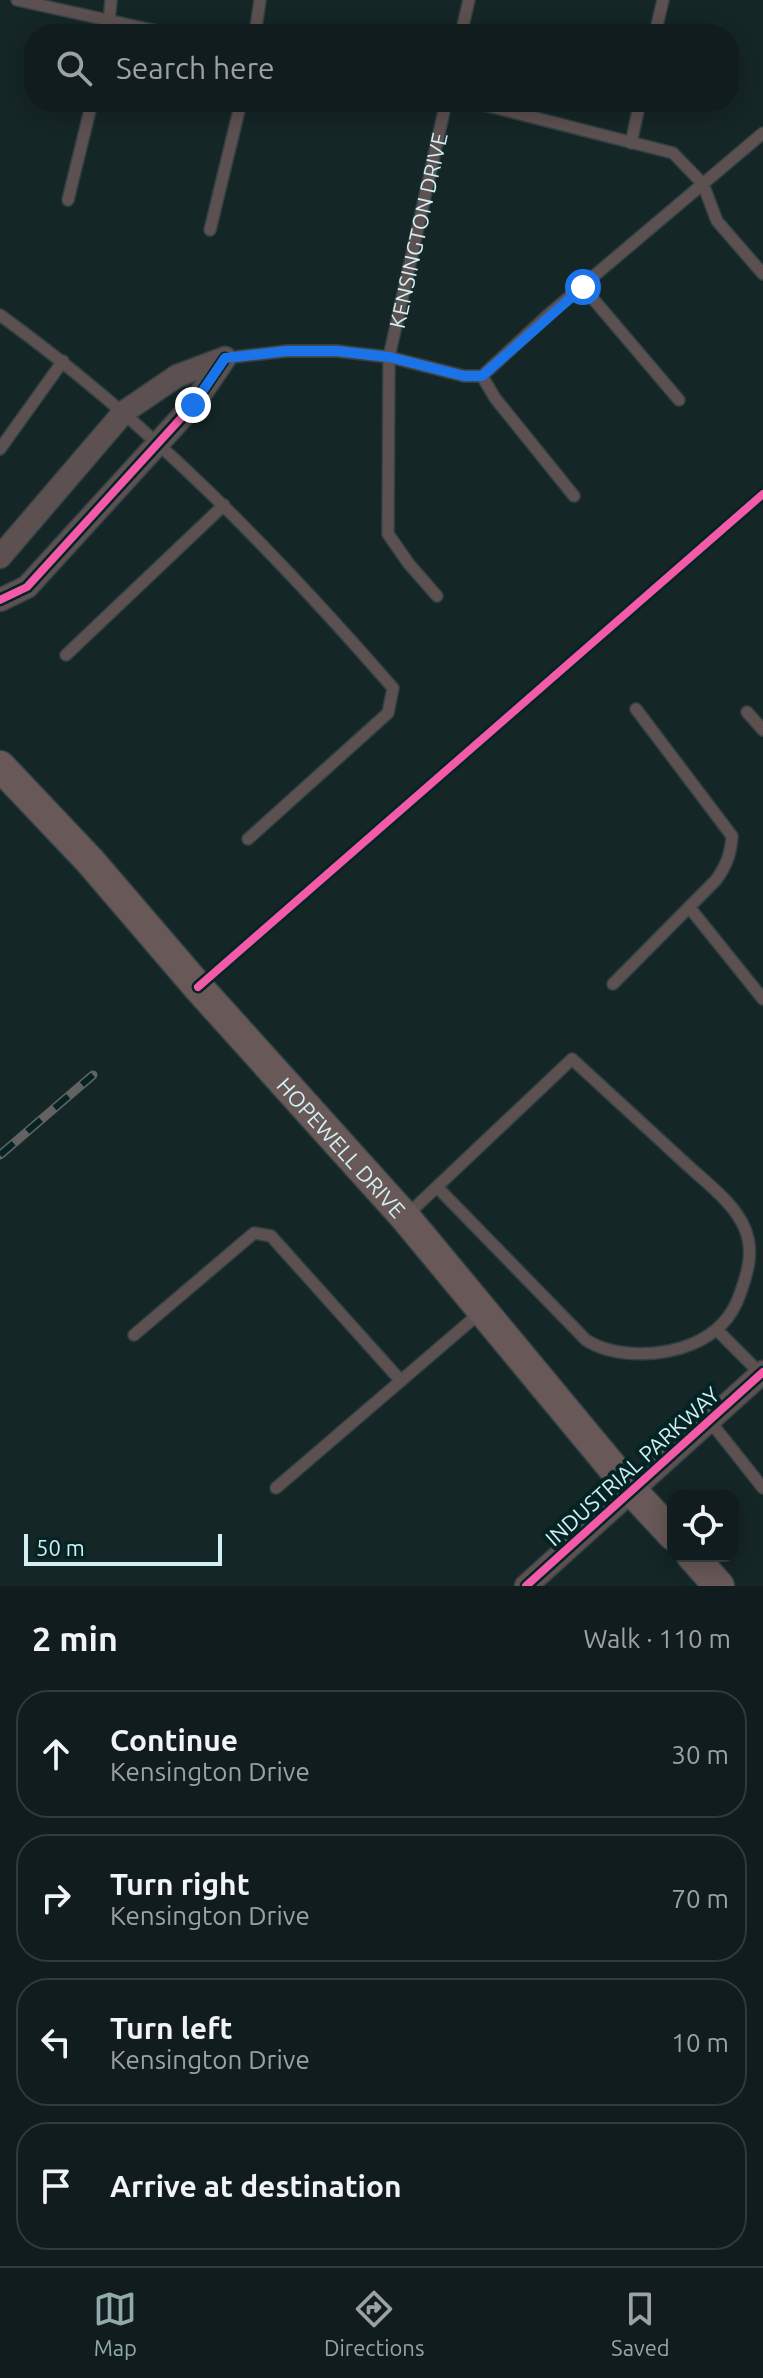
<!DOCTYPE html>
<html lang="en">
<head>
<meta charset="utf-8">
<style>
	:root { --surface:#101c1d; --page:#192526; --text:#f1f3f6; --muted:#9ca1a4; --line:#303a3b; --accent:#90a9aa }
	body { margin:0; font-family:Ubuntu,sans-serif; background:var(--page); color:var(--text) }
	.controls { position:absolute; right:24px; bottom:24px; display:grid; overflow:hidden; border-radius:16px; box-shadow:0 4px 20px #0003 }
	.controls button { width:72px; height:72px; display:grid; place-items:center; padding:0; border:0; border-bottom:2px solid var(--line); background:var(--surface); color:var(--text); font:40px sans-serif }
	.scale { position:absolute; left:24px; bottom:20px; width:198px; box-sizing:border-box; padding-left:8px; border:4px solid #d2eff1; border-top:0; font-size:22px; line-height:28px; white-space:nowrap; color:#d2eff1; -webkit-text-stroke:6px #032325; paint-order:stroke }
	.stop { position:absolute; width:24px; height:24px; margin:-18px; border:6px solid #1a73e8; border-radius:50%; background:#fff }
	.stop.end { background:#1a73e8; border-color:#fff; box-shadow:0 2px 8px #0008 }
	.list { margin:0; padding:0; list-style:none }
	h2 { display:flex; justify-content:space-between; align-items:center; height:104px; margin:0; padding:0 32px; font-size:34px }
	h2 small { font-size:26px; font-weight:400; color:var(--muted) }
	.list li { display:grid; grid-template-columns:52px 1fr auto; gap:24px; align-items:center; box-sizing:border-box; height:128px; margin:0 16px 16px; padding:0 16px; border:2px solid var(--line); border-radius:32px }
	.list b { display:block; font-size:30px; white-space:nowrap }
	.list p { margin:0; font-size:26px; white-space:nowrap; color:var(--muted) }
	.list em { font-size:26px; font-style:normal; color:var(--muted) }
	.icon { flex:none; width:44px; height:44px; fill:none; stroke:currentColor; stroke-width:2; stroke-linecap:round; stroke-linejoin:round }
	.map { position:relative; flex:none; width:763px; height:1586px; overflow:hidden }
	.search { position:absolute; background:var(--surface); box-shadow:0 4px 20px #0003; left:24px; right:24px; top:24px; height:88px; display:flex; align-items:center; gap:20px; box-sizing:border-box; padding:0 28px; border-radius:32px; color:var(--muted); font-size:30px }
	.sheet { height:680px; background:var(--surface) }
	nav { display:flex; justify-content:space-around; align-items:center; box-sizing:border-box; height:112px; border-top:2px solid var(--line); background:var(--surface); font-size:22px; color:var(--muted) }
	nav a { display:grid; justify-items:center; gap:4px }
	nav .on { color:var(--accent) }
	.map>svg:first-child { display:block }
</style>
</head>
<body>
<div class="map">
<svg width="763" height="1586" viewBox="0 0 763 1586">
	<rect width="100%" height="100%" fill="#152627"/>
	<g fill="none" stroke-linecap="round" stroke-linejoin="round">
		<g stroke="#314042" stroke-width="14">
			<g id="lane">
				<polyline points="17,0 170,34"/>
				<polyline points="108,34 111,0"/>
				<polyline points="255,34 260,0"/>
				<polyline points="461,34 469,0"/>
				<polyline points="655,34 663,0"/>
				<polyline points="473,102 673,153 703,184 717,221 763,274"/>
				<polyline points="631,143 640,102"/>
				<polyline points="68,200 92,102"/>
				<polyline points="210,230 241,102"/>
				<polyline points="583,287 679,400"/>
				<path d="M 0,315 C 149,423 273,550 393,688 L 388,713 L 248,839"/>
				<polyline points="225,358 287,351 337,351 389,357 464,376 482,376 549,314 763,133"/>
				<polyline points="482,376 495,398 574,496"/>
				<polyline points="0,449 63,361"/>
				<path id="s1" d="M 437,596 L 409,564 L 388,534 L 389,357 L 446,102"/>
				<polyline points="66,655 224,505"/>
				<polyline points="747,712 763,730"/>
				<polyline points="689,907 763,999"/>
				<path d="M 613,984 L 716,880 C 726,866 731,854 732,836 L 636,709"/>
				<path d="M 406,1216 L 572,1059 C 609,1093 647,1128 684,1162 C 704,1181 735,1203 745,1229 C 754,1251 748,1272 740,1294 C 732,1318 716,1334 692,1344 C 661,1357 614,1358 586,1340 L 438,1188"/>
				<polyline points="717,1330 761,1374"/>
				<polyline points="134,1335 254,1233 271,1236 401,1381"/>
				<polyline points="709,1420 763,1488"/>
				<polyline points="276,1488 481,1312"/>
			</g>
		</g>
		<g stroke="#314042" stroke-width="25">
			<g id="street">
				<polyline points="0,557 124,412 177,376 225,358"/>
				<polyline points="0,600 27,587 193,405 225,358"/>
				<polyline points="526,1586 763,1372"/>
			</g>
		</g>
		<g stroke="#314042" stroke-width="33">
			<g id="secondary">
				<path id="s2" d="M 0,766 L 90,861 L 198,987 L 405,1217 L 632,1491 L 673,1535"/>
				<polyline points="692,1556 719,1586"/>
			</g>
		</g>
		<use href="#lane" stroke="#5c5050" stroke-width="11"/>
		<use href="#street" stroke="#5c5050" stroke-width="22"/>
		<use href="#secondary" stroke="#685858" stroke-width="30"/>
		<g stroke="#626262" stroke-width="9">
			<polyline id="rail" points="0,1155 93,1075"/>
		</g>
		<use href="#rail" stroke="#032325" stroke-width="6" stroke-dasharray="18" stroke-linecap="butt"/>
		<g stroke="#032325" stroke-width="13">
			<g id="cycleway">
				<polyline points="0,600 27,587 193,405 225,358"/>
				<polyline points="198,987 763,494"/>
				<polyline points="526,1586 763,1372"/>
			</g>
		</g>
		<use href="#cycleway" stroke="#f35aa7" stroke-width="8"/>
	</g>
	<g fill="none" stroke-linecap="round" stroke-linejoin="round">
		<polyline stroke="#1a73e8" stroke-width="10" points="193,405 225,358 287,351 337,351 389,357 464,376 482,376 583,287"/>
	</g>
	<g text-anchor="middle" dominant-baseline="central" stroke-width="8" stroke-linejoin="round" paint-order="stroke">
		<g font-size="22" fill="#d2eff1" stroke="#032325">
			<text stroke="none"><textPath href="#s1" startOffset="386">KENSINGTON DRIVE</textPath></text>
			<text stroke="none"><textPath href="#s2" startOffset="512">HOPEWELL DRIVE</textPath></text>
			<text transform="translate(632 1466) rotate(-42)">INDUSTRIAL PARKWAY</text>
		</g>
	</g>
</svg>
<div class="controls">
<button><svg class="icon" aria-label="locate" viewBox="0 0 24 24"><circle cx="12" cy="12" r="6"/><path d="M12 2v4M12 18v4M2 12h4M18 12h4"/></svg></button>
</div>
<div class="scale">50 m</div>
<div class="stop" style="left:583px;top:287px"></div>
<div class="stop end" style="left:193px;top:405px"></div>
<div class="search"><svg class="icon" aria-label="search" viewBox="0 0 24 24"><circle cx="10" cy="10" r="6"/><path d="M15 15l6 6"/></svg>Search here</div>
</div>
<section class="sheet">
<h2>2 min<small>Walk · 110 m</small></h2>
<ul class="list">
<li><svg class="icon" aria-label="ahead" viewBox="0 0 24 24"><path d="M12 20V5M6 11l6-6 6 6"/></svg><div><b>Continue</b><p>Kensington Drive</p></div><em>30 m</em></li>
<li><svg class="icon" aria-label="right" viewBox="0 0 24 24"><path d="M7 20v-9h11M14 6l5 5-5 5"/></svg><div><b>Turn right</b><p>Kensington Drive</p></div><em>70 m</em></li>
<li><svg class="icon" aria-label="left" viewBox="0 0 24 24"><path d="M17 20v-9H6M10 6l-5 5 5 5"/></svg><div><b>Turn left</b><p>Kensington Drive</p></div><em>10 m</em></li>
<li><svg class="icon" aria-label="arrive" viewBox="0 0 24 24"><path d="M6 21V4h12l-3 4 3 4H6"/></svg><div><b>Arrive at destination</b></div></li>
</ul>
</section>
<nav>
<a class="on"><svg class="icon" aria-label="map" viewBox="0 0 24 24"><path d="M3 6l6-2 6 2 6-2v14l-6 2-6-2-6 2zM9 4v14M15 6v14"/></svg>Map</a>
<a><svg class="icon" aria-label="directions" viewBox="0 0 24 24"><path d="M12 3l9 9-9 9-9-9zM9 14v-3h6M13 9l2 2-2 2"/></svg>Directions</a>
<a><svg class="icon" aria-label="saved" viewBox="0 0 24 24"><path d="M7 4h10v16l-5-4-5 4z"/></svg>Saved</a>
</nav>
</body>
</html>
